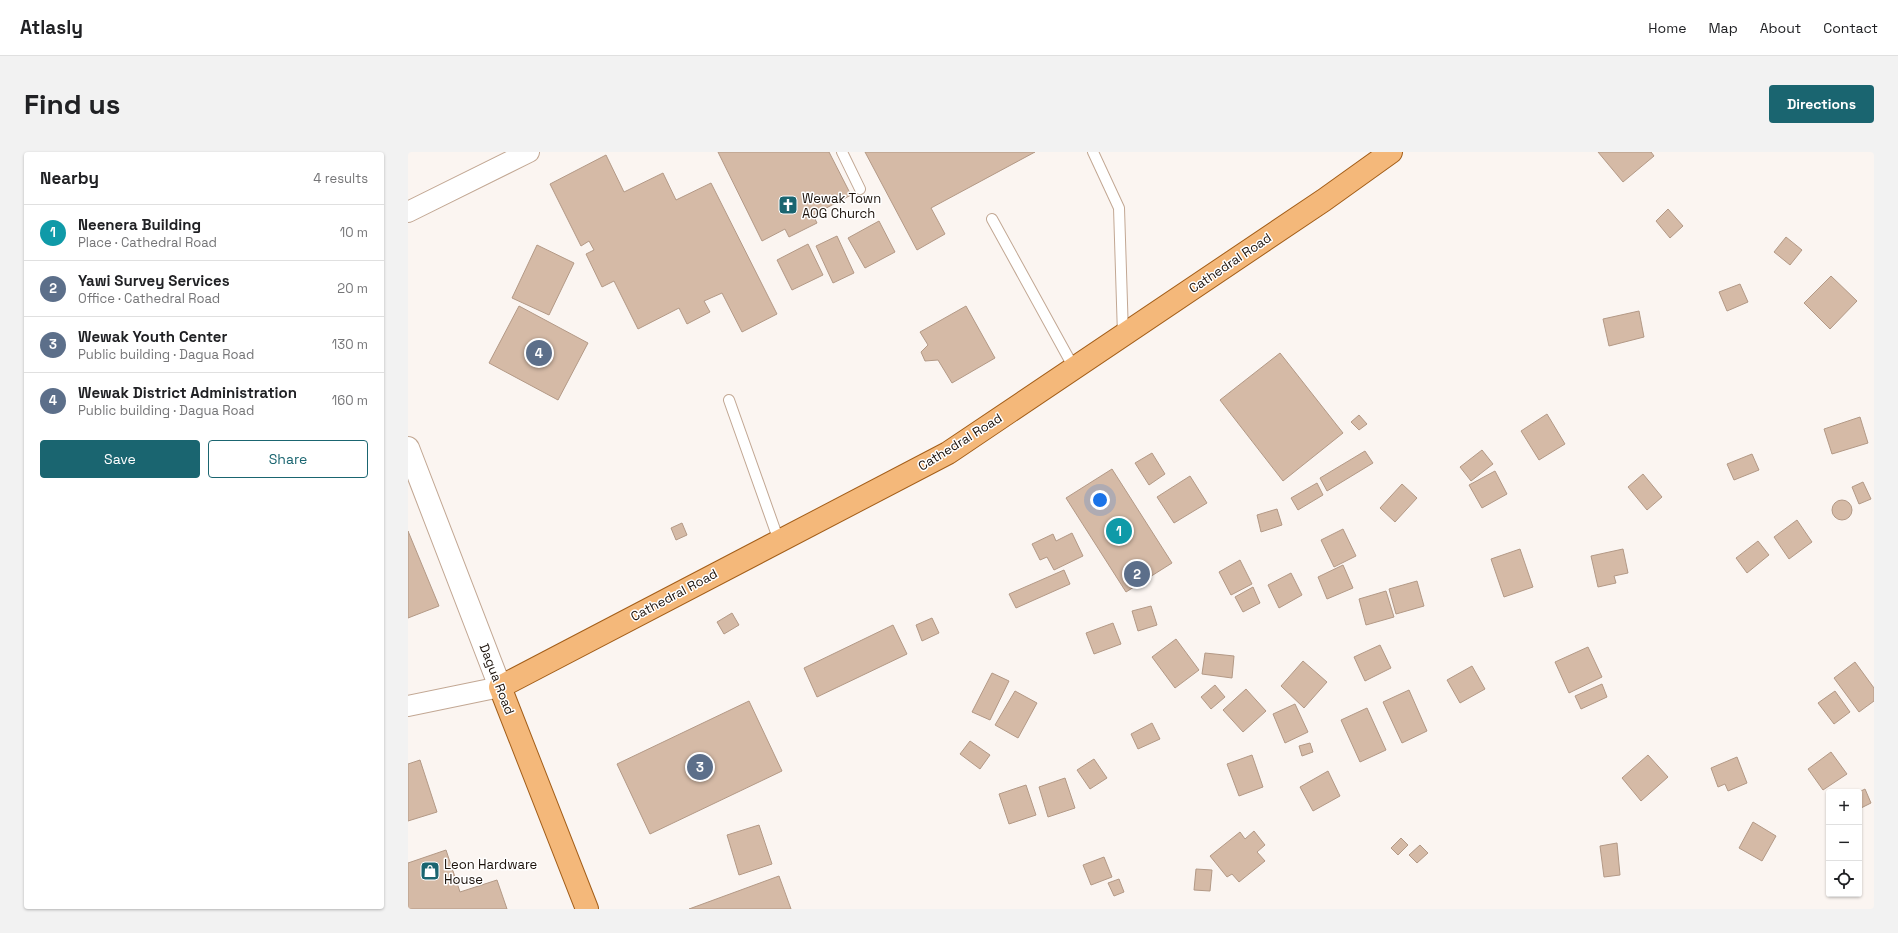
<!DOCTYPE html>
<html lang="en">
<head>
<meta charset="utf-8">
<style>
	:root { --surface:#fff; --page:#f2f2f2; --text:#202124; --muted:#757577; --line:#e0e0e0; --accent:#1a6570 }
	body { margin:0; font-family:"Space Grotesk",sans-serif; background:var(--page); color:var(--text) }
	.controls { position:absolute; right:12px; bottom:12px; display:grid; overflow:hidden; border-radius:4px; box-shadow:0 1px 3px #0004 }
	.controls button { width:36px; height:36px; display:grid; place-items:center; padding:0; border:0; border-bottom:1px solid var(--line); background:var(--surface); color:var(--text); font:20px sans-serif }
	.you { position:absolute; left:692px; top:348px; width:14px; height:14px; margin:-10px; border:3px solid #fff; border-radius:50%; background:#1a73e8; box-shadow:0 0 0 6px #1a73e833 }
	.badge { display:grid; place-items:center; width:26px; height:26px; border-radius:50%; background:var(--accent); color:#fff; font-size:13px; font-weight:700 }
	.pin { position:absolute; translate:-50% -50%; border:2px solid #fff; box-shadow:0 1px 4px #0006 }
	.list { margin:0; padding:0; list-style:none }
	h2 { display:flex; justify-content:space-between; align-items:center; height:52px; margin:0; padding:0 16px; font-size:17px }
	h2 small { font-size:13px; font-weight:400; color:var(--muted) }
	.list li { display:grid; grid-template-columns:26px 1fr auto; gap:12px; align-items:center; box-sizing:border-box; height:56px; padding:0 16px; border-top:1px solid var(--line) }
	.list b { display:block; font-size:15px; white-space:nowrap }
	.list p { margin:0; font-size:13px; white-space:nowrap; color:var(--muted) }
	.list em { font-size:13px; font-style:normal; color:var(--muted) }
	.actions { display:flex; gap:8px; padding:12px 16px }
	.actions a { flex:1; padding:9px 0; border:1px solid var(--accent); border-radius:4px; text-align:center; font-size:14px; color:var(--accent) }
	.actions .main { background:var(--accent); color:#fff }
	.icon { flex:none; width:22px; height:22px; fill:none; stroke:currentColor; stroke-width:2; stroke-linecap:round; stroke-linejoin:round }
	.map { position:relative; flex:none; width:1466px; height:757px; overflow:hidden; border-radius:4px }
	header { display:flex; align-items:center; gap:24px; box-sizing:border-box; height:56px; padding:0 20px; background:var(--surface); border-bottom:1px solid var(--line) }
	header strong { font-size:19px }
	nav { display:flex; gap:22px; margin-inline-start:auto; font-size:14px }
	.intro { display:flex; align-items:center; justify-content:space-between; box-sizing:border-box; height:96px; padding:0 24px }
	h1 { margin:0; font-size:28px }
	.button { padding:10px 18px; border-radius:4px; background:var(--accent); color:#fff; font-size:14px; font-weight:700 }
	main { display:flex; gap:24px; padding:0 24px }
	aside { flex:1; background:var(--surface); border-radius:4px; box-shadow:0 1px 3px #0004 }
	.map>svg:first-child { display:block }
</style>
</head>
<body>
<header>
<strong>Atlasly</strong>
<nav><a>Home</a><a>Map</a><a>About</a><a>Contact</a></nav>
</header>
<div class="intro"><h1>Find us</h1><a class="button">Directions</a></div>
<main>
<aside>
<h2>Nearby<small>4 results</small></h2>
<ul class="list">
<li><span class="badge" style="background:#0f9aa8">1</span><div><b>Neenera Building</b><p>Place · Cathedral Road</p></div><em>10 m</em></li>
<li><span class="badge" style="background:#5c6f8a">2</span><div><b>Yawi Survey Services</b><p>Office · Cathedral Road</p></div><em>20 m</em></li>
<li><span class="badge" style="background:#5c6f8a">3</span><div><b>Wewak Youth Center</b><p>Public building · Dagua Road</p></div><em>130 m</em></li>
<li><span class="badge" style="background:#5c6f8a">4</span><div><b>Wewak District Administration</b><p>Public building · Dagua Road</p></div><em>160 m</em></li>
</ul>
<div class="actions"><a class="main">Save</a><a>Share</a></div>
</aside>
<div class="map">
<svg width="1466" height="757" viewBox="0 0 1466 757">
	<rect width="100%" height="100%" fill="#fbf5f1"/>
	<g fill="#d5baa6" stroke="#b39986">
		<polygon points="310,0 421,0 443,43 405,63 409,71 381,85 377,77 354,89"/>
		<polygon points="457,0 627,0 523,56 537,82 509,98"/>
		<polygon points="1190,0 1243,0 1246,4 1215,30"/>
		<polygon points="198,3 216,40 255,21 268,48 303,31 369,162 334,180 314,141 296,149 302,160 279,172 271,156 230,177 206,129 194,135 178,102 186,98 181,89 173,94 142,32"/>
		<polygon points="1260,57 1275,74 1262,86 1248,69"/>
		<polygon points="471,69 487,100 457,116 440,86"/>
		<polygon points="429,84 446,121 425,131 408,94"/>
		<polygon points="1378,85 1394,98 1382,113 1366,100"/>
		<polygon points="400,92 415,123 384,138 369,108"/>
		<polygon points="129,93 166,111 141,163 104,146"/>
		<polygon points="1423,124 1449,149 1422,177 1396,151"/>
		<polygon points="1332,132 1340,150 1319,159 1311,140"/>
		<polygon points="111,154 180,191 150,248 81,211"/>
		<polygon points="558,154 587,206 544,231 530,208 517,209 513,200 520,193 512,180"/>
		<polygon points="1231,159 1236,185 1201,194 1195,167"/>
		<polygon points="872,201 935,281 875,329 812,248"/>
		<polygon points="1139,262 1157,292 1131,308 1113,279"/>
		<polygon points="951,263 959,272 951,278 943,270"/>
		<polygon points="1452,265 1460,291 1424,302 1416,277"/>
		<polygon points="1074,298 1085,312 1063,329 1052,315"/>
		<polygon points="957,299 965,311 919,339 912,326"/>
		<polygon points="744,301 757,322 741,333 727,311"/>
		<polygon points="1344,302 1351,318 1326,328 1319,312"/>
		<polygon points="704,317 764,411 718,440 658,346"/>
		<polygon points="1087,319 1099,342 1074,356 1061,333"/>
		<polygon points="1235,322 1254,345 1239,358 1220,335"/>
		<polygon points="782,324 799,351 766,371 749,345"/>
		<polygon points="1455,330 1463,347 1451,352 1444,335"/>
		<polygon points="909,331 915,343 890,358 883,346"/>
		<polygon points="994,332 1009,346 987,370 972,356"/>
		<circle cx="1434" cy="358" r="10"/>
		<polygon points="869,357 874,373 853,380 849,363"/>
		<polygon points="1389,368 1404,390 1381,407 1366,385"/>
		<polygon points="274,371 279,383 268,388 263,376"/>
		<polygon points="935,377 948,404 926,415 913,388"/>
		<polygon points="0,379 31,454 0,466"/>
		<polygon points="664,381 675,404 646,418 639,405 632,408 624,392 645,382 648,389"/>
		<polygon points="1350,389 1361,403 1339,421 1328,406"/>
		<polygon points="1112,397 1125,435 1096,445 1083,407"/>
		<polygon points="1215,397 1220,421 1206,424 1208,431 1190,435 1183,404"/>
		<polygon points="832,408 844,432 823,443 811,420"/>
		<polygon points="935,413 945,436 919,447 910,425"/>
		<polygon points="656,418 662,432 608,456 601,442"/>
		<polygon points="883,421 894,443 871,456 860,433"/>
		<polygon points="1009,429 1016,454 988,462 981,437"/>
		<polygon points="845,435 852,451 835,460 827,445"/>
		<polygon points="978,439 986,465 958,473 951,447"/>
		<polygon points="743,454 749,473 730,479 724,459"/>
		<polygon points="324,461 331,473 316,482 309,470"/>
		<polygon points="524,466 531,481 514,489 508,473"/>
		<polygon points="705,471 713,492 686,502 678,481"/>
		<polygon points="485,473 499,502 409,545 396,516"/>
		<polygon points="768,487 791,518 767,536 744,505"/>
		<polygon points="972,493 983,516 957,529 946,505"/>
		<polygon points="1180,495 1194,525 1161,541 1147,510"/>
		<polygon points="797,501 826,504 824,526 794,522"/>
		<polygon points="895,509 919,530 896,556 873,534"/>
		<polygon points="1447,510 1466,536 1466,549 1451,560 1426,526"/>
		<polygon points="1064,514 1077,537 1052,551 1039,528"/>
		<polygon points="584,521 601,529 582,568 564,560"/>
		<polygon points="1194,532 1199,545 1173,557 1167,544"/>
		<polygon points="807,533 817,545 803,557 793,545"/>
		<polygon points="838,537 858,559 835,580 815,558"/>
		<polygon points="1001,538 1019,579 994,591 975,550"/>
		<polygon points="607,539 629,551 610,586 587,573"/>
		<polygon points="1427,539 1442,560 1426,572 1410,551"/>
		<polygon points="341,549 374,619 242,682 209,612"/>
		<polygon points="887,552 900,580 877,591 865,562"/>
		<polygon points="959,556 978,598 952,610 933,568"/>
		<polygon points="744,571 752,587 730,597 723,582"/>
		<polygon points="562,589 582,603 572,617 552,602"/>
		<polygon points="902,591 905,600 894,604 891,594"/>
		<polygon points="1423,600 1439,622 1415,638 1400,617"/>
		<polygon points="844,603 855,635 831,644 819,612"/>
		<polygon points="1240,603 1260,625 1233,649 1214,626"/>
		<polygon points="1329,605 1339,631 1320,639 1317,632 1310,635 1303,616"/>
		<polygon points="686,607 699,626 682,637 669,618"/>
		<polygon points="12,608 29,660 0,669 0,612"/>
		<polygon points="920,619 932,644 905,659 892,635"/>
		<polygon points="657,626 667,656 640,665 631,635"/>
		<polygon points="618,633 628,663 601,672 591,642"/>
		<polygon points="1457,637 1463,651 1451,657 1451,640"/>
		<polygon points="1345,670 1368,684 1354,709 1331,696"/>
		<polygon points="351,673 364,712 331,723 319,683"/>
		<polygon points="846,679 857,693 849,700 857,709 831,730 824,722 819,725 802,704 832,680 837,687"/>
		<polygon points="993,686 1000,693 990,703 983,696"/>
		<polygon points="1209,691 1212,723 1196,725 1192,694"/>
		<polygon points="1012,693 1020,701 1009,711 1001,703"/>
		<polygon points="38,698 52,740 89,728 99,757 0,757 0,711"/>
		<polygon points="696,705 704,725 683,733 675,713"/>
		<polygon points="788,717 804,718 802,739 786,738"/>
		<polygon points="371,724 383,757 281,757"/>
		<polygon points="711,727 716,740 706,744 700,731"/>
	</g>
	<g fill="none" stroke-linecap="round" stroke-linejoin="round">
		<g stroke="#c2a793" stroke-width="12">
			<g id="lane">
				<polyline points="434,0 452,37"/>
				<polyline points="685,0 711,56 715,183"/>
				<polyline points="584,67 666,216"/>
				<polyline points="321,248 371,389"/>
			</g>
		</g>
		<g stroke="#c2a793" stroke-width="22">
			<g id="street">
				<polyline points="0,60 121,0"/>
				<polyline points="0,554 92,535"/>
			</g>
		</g>
		<g stroke="#c2a793" stroke-width="24">
			<polyline id="secondary" points="0,296 92,535"/>
		</g>
		<g stroke="#a35e19" stroke-width="24">
			<polyline id="primary" points="179,757 92,535 540,301 916,48 983,0"/>
		</g>
		<use href="#lane" stroke="#fff" stroke-width="10"/>
		<use href="#street" stroke="#fff" stroke-width="20"/>
		<use href="#secondary" stroke="#fff" stroke-width="22"/>
		<use href="#primary" stroke="#f4b87a" stroke-width="22"/>
	</g>
	<defs>
		<g id="church-square" transform="scale(1)"><rect x="-9" y="-9" width="18" height="18" rx="4" fill="#1a6570" stroke="#fff"/><path d="M-1.2-6h2.4v3.5h3.3v2.4h-3.3V6h-2.4V-.1h-3.3v-2.4h3.3Z" fill="#fff"/></g>
		<g id="shop-square" transform="scale(1)"><rect x="-9" y="-9" width="18" height="18" rx="4" fill="#1a6570" stroke="#fff"/><path d="M-5-2.5h2.3a2.7 3.5 0 0 1 5.4 0H5L5.5 6h-11ZM-1.5-2.5h3a1.5 2.3 0 0 0-3 0Z" fill="#fff"/></g>
	</defs>
	<g fill-rule="evenodd">
		<use href="#church-square" x="380" y="53"/>
		<use href="#shop-square" x="22" y="719"/>
	</g>
	<g text-anchor="middle" dominant-baseline="central" stroke-width="3" stroke-linejoin="round" paint-order="stroke">
		<g font-size="13" fill="#1a1009" stroke="#fff" text-anchor="start">
			<text x="394" y="46">Wewak Town<tspan x="394" dy="15">AOG Church</tspan></text>
			<text x="36" y="712">Leon Hardware<tspan x="36" dy="15">House</tspan></text>
		</g>
		<g font-size="13" fill="#1a1009" stroke="#fff">
			<text transform="translate(822 111) rotate(-34)">Cathedral Road</text>
			<text transform="translate(552 290) rotate(-32)">Cathedral Road</text>
			<text transform="translate(266 443) rotate(-28)">Cathedral Road</text>
			<text transform="translate(89 527) rotate(69)">Dagua Road</text>
		</g>
	</g>
</svg>
<div class="controls">
<button>+</button>
<button>−</button>
<button><svg class="icon" aria-label="locate" viewBox="0 0 24 24"><circle cx="12" cy="12" r="6"/><path d="M12 2v4M12 18v4M2 12h4M18 12h4"/></svg></button>
</div>
<div class="you"></div>
<div class="pin badge" style="left:711px;top:379px;background:#0f9aa8">1</div>
<div class="pin badge" style="left:729px;top:422px;background:#5c6f8a">2</div>
<div class="pin badge" style="left:292px;top:615px;background:#5c6f8a">3</div>
<div class="pin badge" style="left:131px;top:201px;background:#5c6f8a">4</div>
</div>
</main>
</body>
</html>
